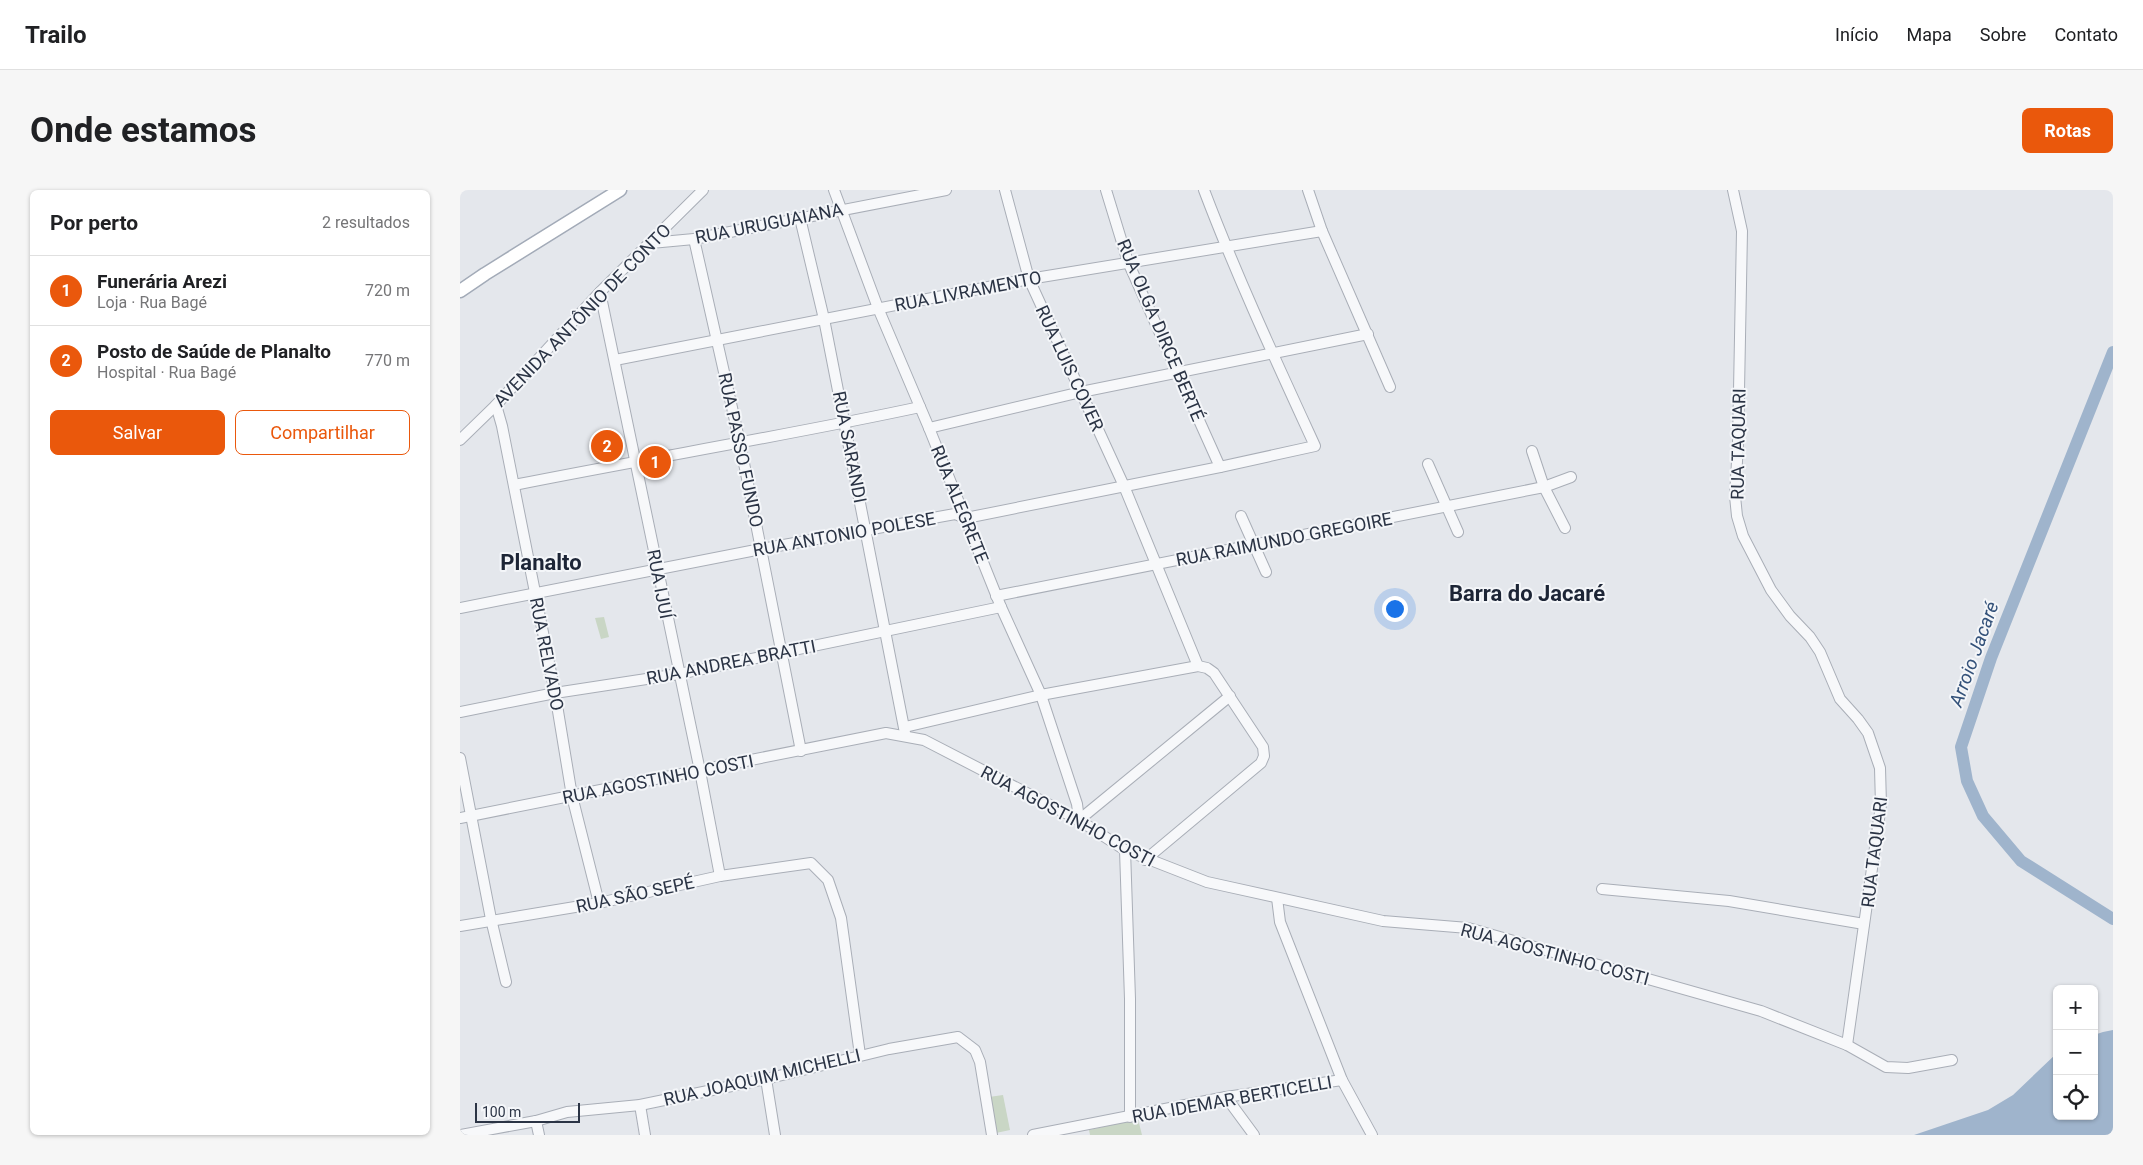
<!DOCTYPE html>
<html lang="pt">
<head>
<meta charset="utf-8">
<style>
	:root { --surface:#fff; --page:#f6f6f6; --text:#202124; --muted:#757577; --line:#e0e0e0; --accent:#ea580c }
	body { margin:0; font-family:Roboto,sans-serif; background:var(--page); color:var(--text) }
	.controls { position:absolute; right:15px; bottom:15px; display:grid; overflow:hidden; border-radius:8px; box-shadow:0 1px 4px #0004 }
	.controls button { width:45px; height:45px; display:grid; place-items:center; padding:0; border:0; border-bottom:1px solid var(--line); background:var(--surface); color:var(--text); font:25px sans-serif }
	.scale { position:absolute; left:15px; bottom:12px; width:105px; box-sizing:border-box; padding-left:5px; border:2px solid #2b3445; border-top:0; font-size:14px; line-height:18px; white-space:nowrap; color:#2b3445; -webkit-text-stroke:4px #f4f6f9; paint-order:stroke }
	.you { position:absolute; left:934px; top:418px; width:18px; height:18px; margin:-12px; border:4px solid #fff; border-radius:50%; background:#1a73e8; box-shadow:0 0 0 8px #1a73e833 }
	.badge { display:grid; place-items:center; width:32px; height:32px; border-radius:50%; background:var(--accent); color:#fff; font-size:16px; font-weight:700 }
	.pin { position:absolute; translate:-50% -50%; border:2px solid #fff; box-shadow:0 1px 5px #0006 }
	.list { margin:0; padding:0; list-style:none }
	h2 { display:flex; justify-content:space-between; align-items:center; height:65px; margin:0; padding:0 20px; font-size:21px }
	h2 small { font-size:16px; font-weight:400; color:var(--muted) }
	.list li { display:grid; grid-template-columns:32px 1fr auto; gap:15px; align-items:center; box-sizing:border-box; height:70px; padding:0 20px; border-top:1px solid var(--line) }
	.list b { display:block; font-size:19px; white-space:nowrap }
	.list p { margin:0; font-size:16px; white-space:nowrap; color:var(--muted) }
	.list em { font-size:16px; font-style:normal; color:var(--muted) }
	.actions { display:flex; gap:10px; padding:15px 20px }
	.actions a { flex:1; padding:11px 0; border:1px solid var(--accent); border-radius:8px; text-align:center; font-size:18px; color:var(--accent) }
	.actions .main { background:var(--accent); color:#fff }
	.icon { flex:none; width:28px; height:28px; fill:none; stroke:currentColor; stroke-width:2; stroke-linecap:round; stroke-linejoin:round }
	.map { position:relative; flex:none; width:1653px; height:945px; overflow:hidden; border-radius:8px }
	header { display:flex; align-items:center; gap:30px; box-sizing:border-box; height:70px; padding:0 25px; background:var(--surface); border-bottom:1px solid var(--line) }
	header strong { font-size:24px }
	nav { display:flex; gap:28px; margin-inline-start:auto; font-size:18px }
	.intro { display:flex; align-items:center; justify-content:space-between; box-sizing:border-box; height:120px; padding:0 30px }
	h1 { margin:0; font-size:35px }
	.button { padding:12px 22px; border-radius:8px; background:var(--accent); color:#fff; font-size:18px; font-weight:700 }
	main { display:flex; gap:30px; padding:0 30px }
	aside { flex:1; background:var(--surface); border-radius:8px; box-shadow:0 1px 4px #0004 }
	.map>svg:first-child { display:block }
</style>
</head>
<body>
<header>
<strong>Trailo</strong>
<nav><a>Início</a><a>Mapa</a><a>Sobre</a><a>Contato</a></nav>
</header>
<div class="intro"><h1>Onde estamos</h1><a class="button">Rotas</a></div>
<main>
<aside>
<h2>Por perto<small>2 resultados</small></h2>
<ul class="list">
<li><span class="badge">1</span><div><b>Funerária Arezi</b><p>Loja · Rua Bagé</p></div><em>720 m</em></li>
<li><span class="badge">2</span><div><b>Posto de Saúde de Planalto</b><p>Hospital · Rua Bagé</p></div><em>770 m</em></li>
</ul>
<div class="actions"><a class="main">Salvar</a><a>Compartilhar</a></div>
</aside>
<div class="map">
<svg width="1653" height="945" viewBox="0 0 1653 945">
	<rect width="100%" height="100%" fill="#e4e7ec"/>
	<g fill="#c9d6c5">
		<polygon points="144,427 149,447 141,449 135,428"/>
		<polygon points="543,905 550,940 536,943 529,907"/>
		<polygon points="678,929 682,945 630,945 629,940"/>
	</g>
	<polygon fill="#9fb4cc" points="1653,840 1653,945 1454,945 1528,920 1553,905 1597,863 1597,926 1634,926 1634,845 1643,842"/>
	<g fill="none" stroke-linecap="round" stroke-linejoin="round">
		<polyline stroke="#9fb4cc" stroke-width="12" points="1653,162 1531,468 1501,557 1507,591 1523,626 1561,671 1653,729"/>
		<g stroke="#a9aeb7" stroke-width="12">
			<g id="minor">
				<polyline points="374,0 418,118 469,238 541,417 581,505 617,614 619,630"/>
				<polyline points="545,0 569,89 664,296 738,476"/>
				<polyline points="646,0 668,72 760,277"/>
				<polyline points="848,0 862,41 930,197"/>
				<polyline points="1273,0 1282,41 1278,254 1275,306 1277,326 1283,346 1311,400 1330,426 1350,447 1360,462 1380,509 1398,529 1408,543 1420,578 1421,615 1387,855"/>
				<polyline points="340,28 364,129 445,543"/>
				<polyline points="234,49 280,253 341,561"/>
				<polyline points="191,53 234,49 486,0"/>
				<polyline points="140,102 240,581 260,686"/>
				<polyline points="155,170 569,89 862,41"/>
				<polyline points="36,215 42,236 95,503 112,606 139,713"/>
				<polyline points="469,238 621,202 908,144"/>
				<polyline points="0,250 36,215 140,102 243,0"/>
				<polyline points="1072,261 1084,297 1105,338"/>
				<polyline points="968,274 998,342"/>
				<path d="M 54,295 C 189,268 325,246 460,217"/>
				<polyline points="781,326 806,382"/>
				<polyline points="536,406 1084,297 1111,287"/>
				<path d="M 0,418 L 301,359 L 495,324 L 506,328 L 760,277 L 855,256 C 816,171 777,87 744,0"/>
				<polyline points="0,522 95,503 219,484 541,417"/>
				<polyline points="445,537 581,505 738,476 747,478 754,483 803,557 804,566 801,573 685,670"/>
				<polyline points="0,568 31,729 46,792"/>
				<polyline points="0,628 426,543 464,550 619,630 665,660 747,692 923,731 1008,738 1301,821 1387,855 1426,877 1448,878 1492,870"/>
				<polyline points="619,630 770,506"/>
				<polyline points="665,660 670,809 670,927"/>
				<polyline points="1142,699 1269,711 1404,734"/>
				<polyline points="817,708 820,732 882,890 912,945"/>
				<polyline points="0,736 139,713 260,686 351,673 368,690 381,728 400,865"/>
				<polyline points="306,889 315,945"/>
				<polyline points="766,907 794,945"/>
				<polyline points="180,915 185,945"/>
				<polyline points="76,931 79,945"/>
				<polyline points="0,945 76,931 107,922 180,915 306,889 429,859 498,847 515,860 520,872 532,945"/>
				<polyline points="573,945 766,907 882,890"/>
			</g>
		</g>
		<g stroke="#a3abb8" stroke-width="15">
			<polyline id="major" points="0,101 25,84 160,0"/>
		</g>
		<use href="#minor" stroke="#f7f8fa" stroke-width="10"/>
		<use href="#major" stroke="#fff" stroke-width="12"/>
	</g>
	<g text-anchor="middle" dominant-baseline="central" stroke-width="4" stroke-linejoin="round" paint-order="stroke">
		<g font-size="18" fill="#2b3445" stroke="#f4f6f9">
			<text transform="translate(309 33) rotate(-11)">RUA URUGUAIANA</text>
			<text transform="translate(508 101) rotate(-11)">RUA LIVRAMENTO</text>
			<text transform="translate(122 125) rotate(-46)">AVENIDA ANTÔNIO DE CONTO</text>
			<text transform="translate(701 140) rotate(67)">RUA OLGA DIRCE BERTÉ</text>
			<text transform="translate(610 178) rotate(65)">RUA LUIS COVER</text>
			<text transform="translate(1278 254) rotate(-89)">RUA TAQUARI</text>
			<text transform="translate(390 257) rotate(79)">RUA SARANDI</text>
			<text transform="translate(281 260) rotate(78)">RUA PASSO FUNDO</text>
			<text transform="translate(500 314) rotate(68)">RUA ALEGRETE</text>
			<text transform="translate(384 344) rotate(-10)">RUA ANTONIO POLESE</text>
			<text transform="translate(824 349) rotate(-11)">RUA RAIMUNDO GREGOIRE</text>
			<text transform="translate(200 394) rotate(79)">RUA IJUÍ</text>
			<text transform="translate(87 464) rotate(79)">RUA RELVADO</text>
			<text transform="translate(271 472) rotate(-11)">RUA ANDREA BRATTI</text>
			<text transform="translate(198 589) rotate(-11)">RUA AGOSTINHO COSTI</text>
			<text transform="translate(608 626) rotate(28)">RUA AGOSTINHO COSTI</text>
			<text transform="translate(1414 662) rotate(-83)">RUA TAQUARI</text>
			<text transform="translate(175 704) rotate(-12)">RUA SÃO SEPÉ</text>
			<text transform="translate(1095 764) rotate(15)">RUA AGOSTINHO COSTI</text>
			<text transform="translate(302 887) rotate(-13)">RUA JOAQUIM MICHELLI</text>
			<text transform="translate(772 909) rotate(-10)">RUA IDEMAR BERTICELLI</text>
		</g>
		<g font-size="19" font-style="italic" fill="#34527a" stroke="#f4f6f9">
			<text transform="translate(1514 464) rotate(-70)">Arroio Jacaré</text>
		</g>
		<g font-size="22" font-weight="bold" fill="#1d2536" stroke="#f4f6f9">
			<text x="81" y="372">Planalto</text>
			<text x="1067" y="403">Barra do Jacaré</text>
		</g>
	</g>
</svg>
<div class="controls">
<button>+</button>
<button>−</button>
<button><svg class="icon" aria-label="locate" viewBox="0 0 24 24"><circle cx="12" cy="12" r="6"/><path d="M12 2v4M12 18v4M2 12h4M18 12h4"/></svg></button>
</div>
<div class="scale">100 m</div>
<div class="you"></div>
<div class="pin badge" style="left:195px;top:272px">1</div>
<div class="pin badge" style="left:147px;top:256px">2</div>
</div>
</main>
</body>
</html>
